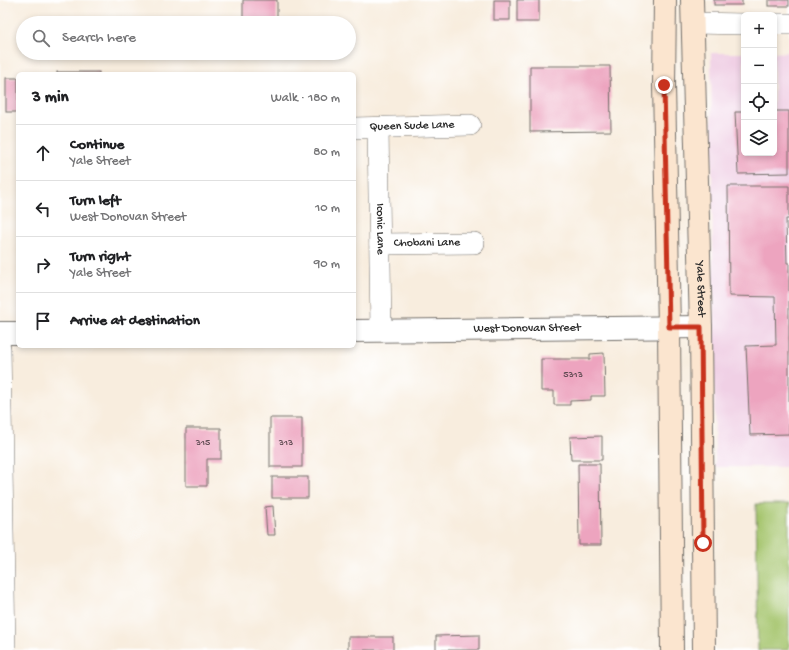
<!DOCTYPE html>
<html lang="en">
<head>
<meta charset="utf-8">
<style>
	:root { --surface:#fff; --page:#f2f2f2; --text:#202124; --muted:#757577; --line:#e0e0e0 }
	body { margin:0; font-family:"Gochi Hand",sans-serif; background:var(--page); color:var(--text) }
	.controls { position:absolute; right:12px; top:12px; display:grid; overflow:hidden; border-radius:6px; box-shadow:0 2px 6px #0003 }
	.controls button { width:36px; height:36px; display:grid; place-items:center; padding:0; border:0; border-bottom:1px solid var(--line); background:var(--surface); color:var(--text); font:20px sans-serif }
	.stop { position:absolute; width:12px; height:12px; margin:-9px; border:3px solid #c8321e; border-radius:50%; background:#fff }
	.stop.end { background:#c8321e; border-color:#fff; box-shadow:0 1px 4px #0008 }
	.list { margin:0; padding:0; list-style:none }
	h2 { display:flex; justify-content:space-between; align-items:center; height:52px; margin:0; padding:0 16px; font-size:17px }
	h2 small { font-size:13px; font-weight:400; color:var(--muted) }
	.list li { display:grid; grid-template-columns:26px 1fr auto; gap:12px; align-items:center; box-sizing:border-box; height:56px; padding:0 16px; border-top:1px solid var(--line) }
	.list b { display:block; font-size:15px; white-space:nowrap }
	.list p { margin:0; font-size:13px; white-space:nowrap; color:var(--muted) }
	.list em { font-size:13px; font-style:normal; color:var(--muted) }
	.icon { flex:none; width:22px; height:22px; fill:none; stroke:currentColor; stroke-width:2; stroke-linecap:round; stroke-linejoin:round }
	.map { position:relative; flex:none; width:789px; height:650px; overflow:hidden }
	.search { position:absolute; background:var(--surface); box-shadow:0 2px 6px #0003; left:16px; top:16px; width:340px; height:44px; display:flex; align-items:center; gap:10px; box-sizing:border-box; padding:0 14px; border-radius:22px; color:var(--muted); font-size:15px }
	.panel { position:absolute; background:var(--surface); box-shadow:0 2px 6px #0003; left:16px; top:72px; width:340px; height:276px; border-radius:6px }
	.map>svg:first-child { display:block }
</style>
</head>
<body>
<div class="map">
<svg width="789" height="650" viewBox="0 0 789 650">
	<rect width="100%" height="100%" fill="#fff"/>
	<filter id="ink" filterUnits="userSpaceOnUse"><feTurbulence type="fractalNoise" baseFrequency=".025" numOctaves="2"/><feDisplacementMap in="SourceGraphic" scale="8" xChannelSelector="R" yChannelSelector="G"/><feConvolveMatrix kernelMatrix="1 2 1 2 8 2 1 2 1" color-interpolation-filters="sRGB"/></filter>
	<filter id="wash" filterUnits="userSpaceOnUse"><feTurbulence type="fractalNoise" baseFrequency=".012" numOctaves="4" result="noise"/><feDisplacementMap in="SourceGraphic" scale="16" xChannelSelector="R" yChannelSelector="G"/><feGaussianBlur stdDeviation="0.9" result="paint"/><feColorMatrix in="noise" values="0 0 0 0 0 0 0 0 0 0 0 0 0 0 0 0 0 1.4 0 .05"/><feComposite in="paint" operator="in"/></filter>
	<g filter="url(#wash)">
		<rect width="100%" height="100%" fill="#f8edde"/>
		<polygon fill="#f0d0e5" points="789,52 789,467 715,467 711,53 744,53 744,153 774,153 774,53"/>
		<polygon fill="#a5c56d" stroke="#68784c" points="756,504 789,504 789,650 758,650"/>
		<g id="blocks">
			<g fill="#eda4bf">
				<rect x="243" y="0" width="34" height="23"/>
				<rect x="494" y="0" width="16" height="20"/>
				<rect x="517" y="0" width="22" height="22"/>
				<rect x="714" y="0" width="28" height="5"/>
				<rect x="768" y="0" width="21" height="6"/>
				<polygon points="530,66 610,66 611,131 530,132"/>
				<rect x="57" y="72" width="42" height="2"/>
				<rect x="6" y="78" width="12" height="34"/>
				<polygon points="774,111 789,111 789,173 738,174 735,112 744,112 744,153 774,153"/>
				<polygon points="728,186 789,186 789,219 786,219 787,263 789,263 789,434 750,435 746,346 776,345 775,297 729,296"/>
				<polygon points="604,353 605,396 591,396 591,400 570,401 570,405 554,405 554,391 541,391 541,359 590,359 590,354"/>
				<rect x="270" y="418" width="32" height="49"/>
				<polygon points="186,428 221,428 221,459 207,459 207,486 186,486"/>
				<polygon points="602,436 602,460 571,460 570,437"/>
				<polygon points="578,464 600,464 601,545 579,545"/>
				<rect x="272" y="477" width="36" height="21"/>
				<polygon points="273,506 275,535 267,535 265,507"/>
				<polygon points="479,635 479,650 436,650 436,636"/>
				<rect x="348" y="637" width="45" height="13"/>
			</g>
		</g>
	</g>
	<g filter="url(#ink)">
		<use href="#blocks" fill-opacity="0" stroke="#736f6a" stroke-width="1"/>
		<g fill="none" stroke-linecap="round" stroke-linejoin="round">
			<g stroke="#736f6a" stroke-width="22">
				<g id="minor">
					<polyline points="693,23 744,24"/>
					<polyline points="774,24 789,24"/>
					<path id="s1" d="M 354,128 L 470,125"/>
					<path id="s2" d="M 378,128 L 381,330"/>
					<path id="s3" d="M 380,244 L 474,243"/>
					<polyline points="0,348 5,650"/>
				</g>
			</g>
			<g stroke="#736f6a" stroke-width="24">
				<g id="tertiary">
					<path id="s4" d="M 354,331 L 701,327"/>
					<polyline points="0,333 18,333"/>
				</g>
			</g>
			<g stroke="#736f6a" stroke-width="24">
				<g id="secondary">
					<polyline points="665,0 664,85 669,327 672,650"/>
					<path id="s5" d="M 692,0 L 701,327 L 704,650"/>
				</g>
			</g>
			<use href="#minor" stroke="#fff" stroke-width="21"/>
			<use href="#tertiary" stroke="#fff" stroke-width="22"/>
			<use href="#secondary" stroke="#fbe5cf" stroke-width="22"/>
		</g>
	</g>
	<g fill="none" stroke-linecap="round" stroke-linejoin="round" filter="url(#ink)">
		<polyline stroke="#c8321e" stroke-width="5" points="664,85 669,327 701,327 703,543"/>
	</g>
	<g text-anchor="middle" dominant-baseline="central" stroke-width="3" stroke-linejoin="round" paint-order="stroke">
		<g font-size="10" fill="#5c4950">
			<text x="573" y="375">5313</text>
			<text x="203" y="443">315</text>
			<text x="286" y="443">313</text>
		</g>
		<g font-size="12" fill="#2b2b2b" stroke="#fff">
			<text stroke="none"><textPath href="#s1" startOffset="58">Queen Sude Lane</textPath></text>
			<text stroke="none"><textPath href="#s2" startOffset="101">Iconic Lane</textPath></text>
			<text stroke="none"><textPath href="#s3" startOffset="47">Chobani Lane</textPath></text>
			<text stroke="none"><textPath href="#s5" startOffset="289">Yale Street</textPath></text>
			<text stroke="none"><textPath href="#s4" startOffset="173">West Donovan Street</textPath></text>
		</g>
	</g>
</svg>
<div class="controls">
<button>+</button>
<button>−</button>
<button><svg class="icon" aria-label="locate" viewBox="0 0 24 24"><circle cx="12" cy="12" r="6"/><path d="M12 2v4M12 18v4M2 12h4M18 12h4"/></svg></button>
<button><svg class="icon" aria-label="layers" viewBox="0 0 24 24"><path d="M12 4l9 5-9 5-9-5zM3 14l9 5 9-5"/></svg></button>
</div>
<div class="stop" style="left:703px;top:543px"></div>
<div class="stop end" style="left:664px;top:85px"></div>
<div class="search"><svg class="icon" aria-label="search" viewBox="0 0 24 24"><circle cx="10" cy="10" r="6"/><path d="M15 15l6 6"/></svg>Search here</div>
<section class="panel">
<h2>3 min<small>Walk · 180 m</small></h2>
<ul class="list">
<li><svg class="icon" aria-label="ahead" viewBox="0 0 24 24"><path d="M12 20V5M6 11l6-6 6 6"/></svg><div><b>Continue</b><p>Yale Street</p></div><em>80 m</em></li>
<li><svg class="icon" aria-label="left" viewBox="0 0 24 24"><path d="M17 20v-9H6M10 6l-5 5 5 5"/></svg><div><b>Turn left</b><p>West Donovan Street</p></div><em>10 m</em></li>
<li><svg class="icon" aria-label="right" viewBox="0 0 24 24"><path d="M7 20v-9h11M14 6l5 5-5 5"/></svg><div><b>Turn right</b><p>Yale Street</p></div><em>90 m</em></li>
<li><svg class="icon" aria-label="arrive" viewBox="0 0 24 24"><path d="M6 21V4h12l-3 4 3 4H6"/></svg><div><b>Arrive at destination</b></div></li>
</ul>
</section>
</div>
</body>
</html>
